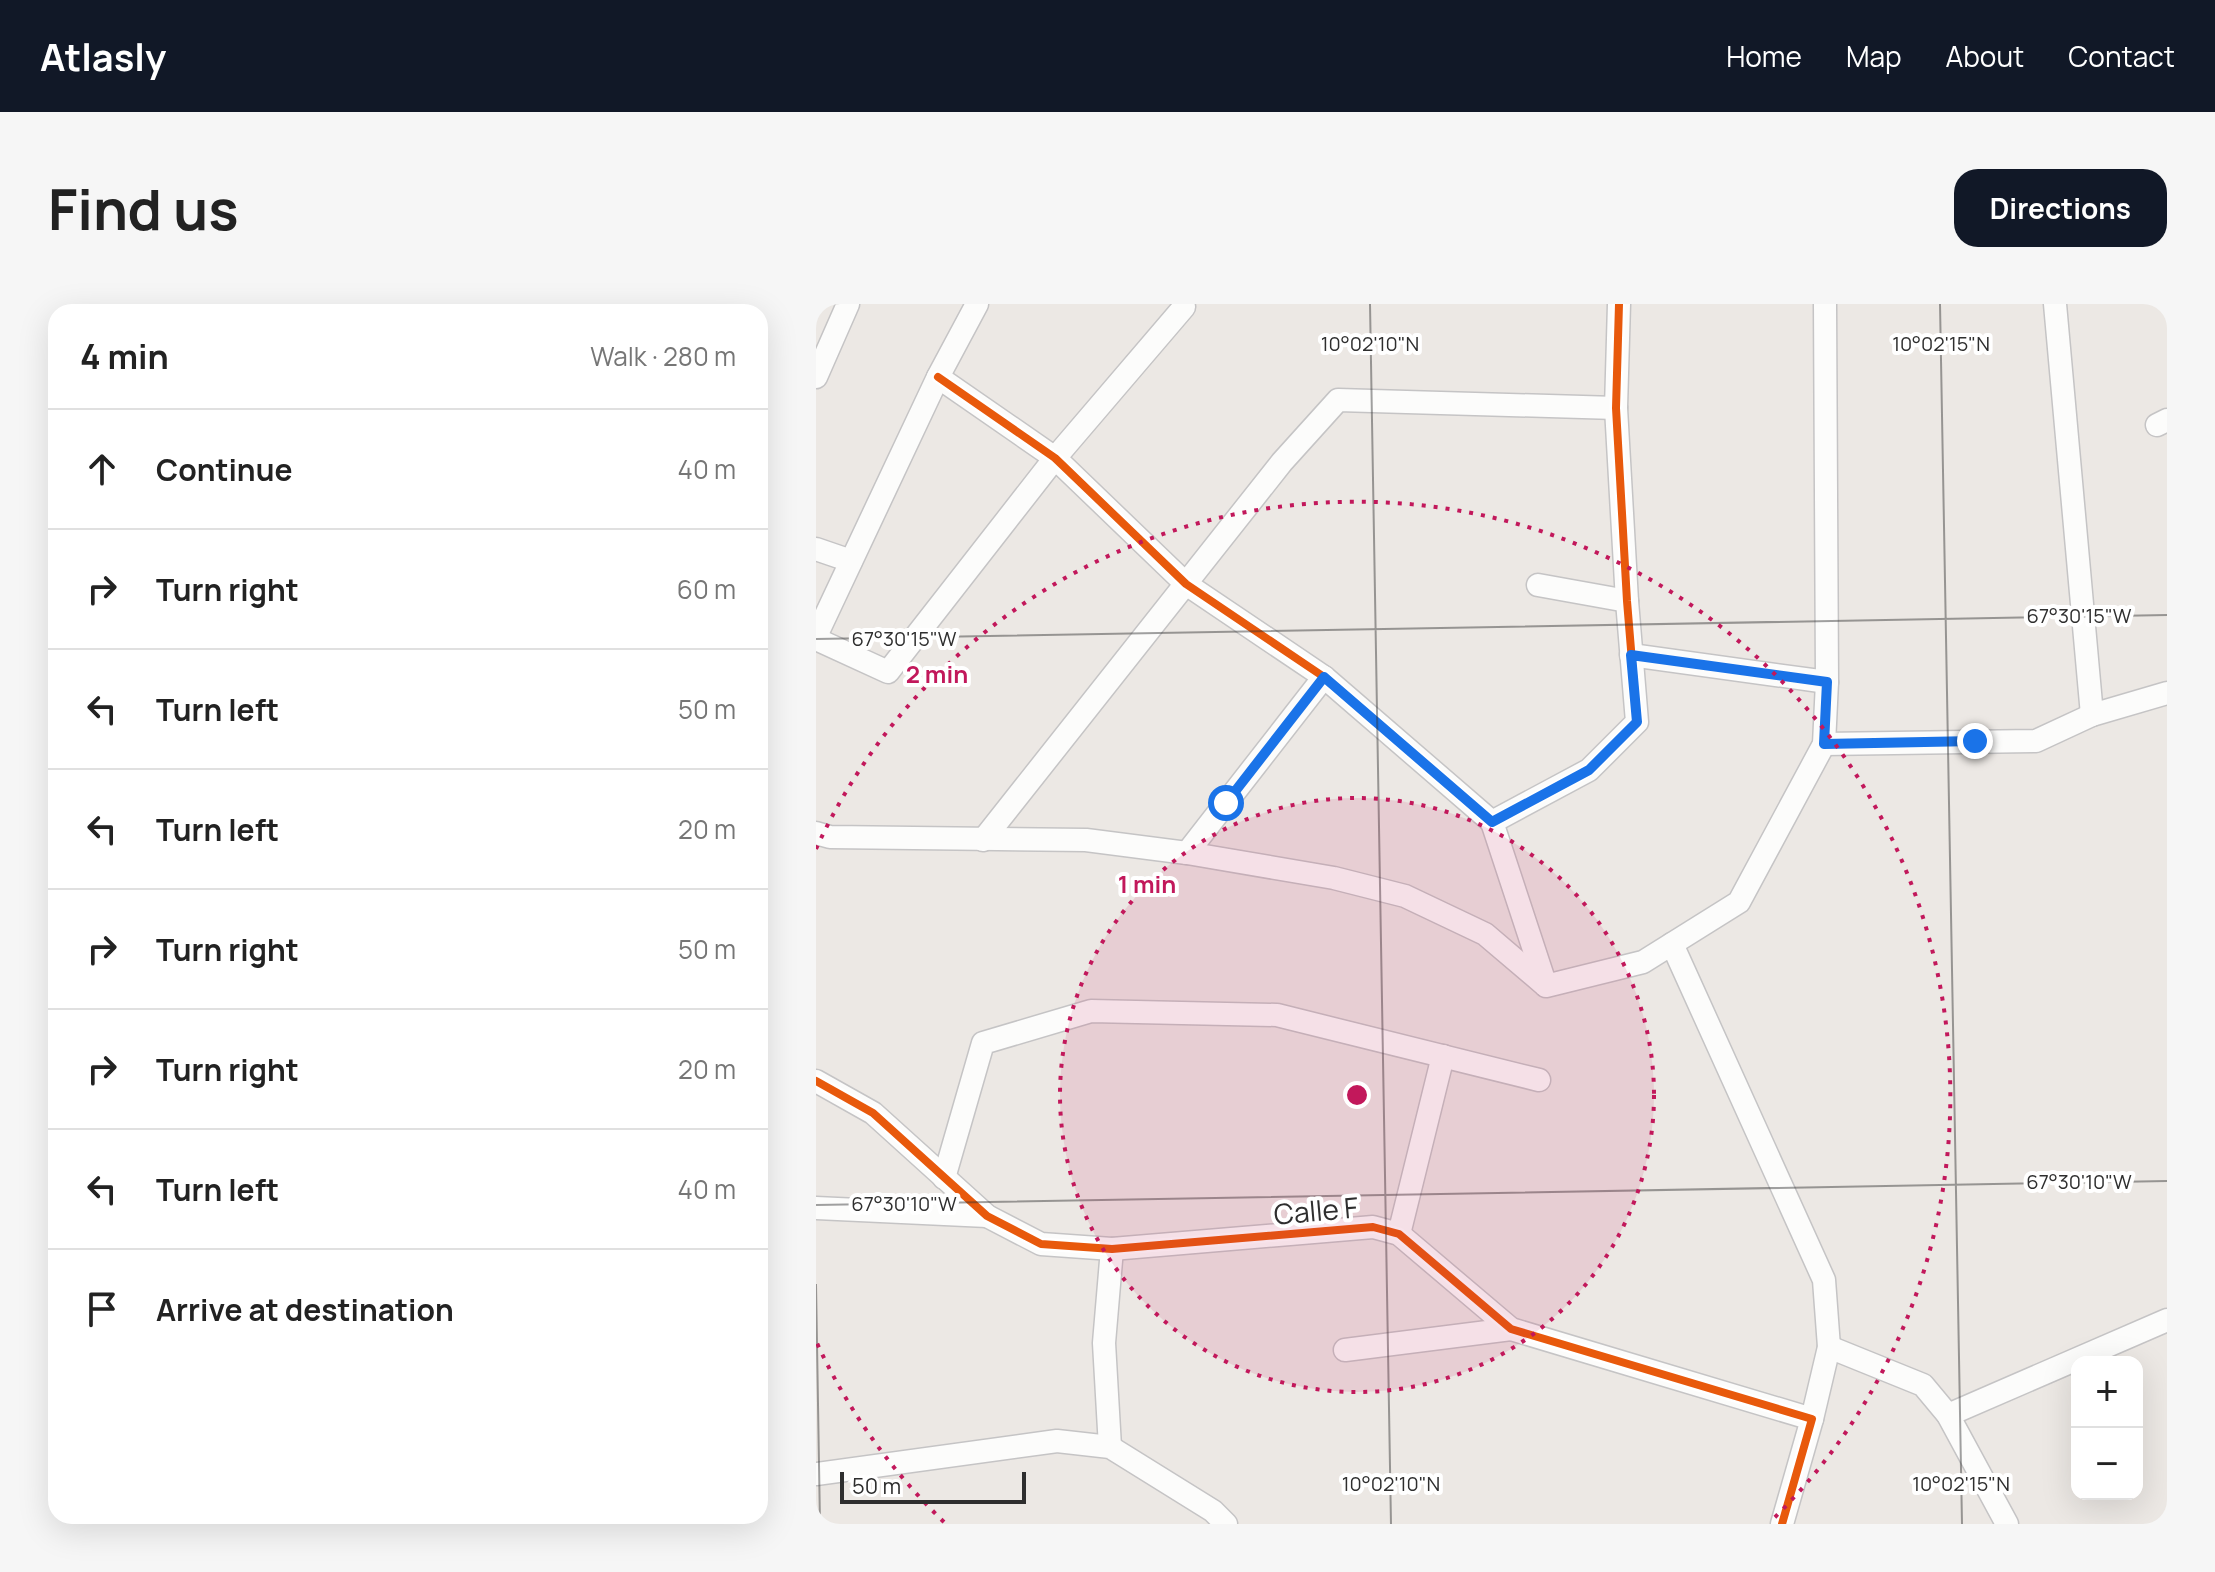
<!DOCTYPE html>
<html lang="en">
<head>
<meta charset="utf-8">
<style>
	:root { --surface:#fff; --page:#f6f6f6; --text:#222; --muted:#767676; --line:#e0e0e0; --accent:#111827 }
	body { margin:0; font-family:Manrope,sans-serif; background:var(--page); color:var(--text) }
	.controls { position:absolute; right:24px; bottom:24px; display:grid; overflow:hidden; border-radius:16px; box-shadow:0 8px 32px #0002 }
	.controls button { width:72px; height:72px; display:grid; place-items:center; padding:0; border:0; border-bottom:2px solid var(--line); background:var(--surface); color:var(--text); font:40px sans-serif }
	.scale { position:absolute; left:24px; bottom:20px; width:186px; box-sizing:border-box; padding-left:8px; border:4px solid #2e2e2e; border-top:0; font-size:22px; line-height:28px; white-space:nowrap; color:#2e2e2e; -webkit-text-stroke:6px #fff; paint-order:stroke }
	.stop { position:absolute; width:24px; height:24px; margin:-18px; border:6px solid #1a73e8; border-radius:50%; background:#fff }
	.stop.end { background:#1a73e8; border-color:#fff; box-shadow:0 2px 8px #0008 }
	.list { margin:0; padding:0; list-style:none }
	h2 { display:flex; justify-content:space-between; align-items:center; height:104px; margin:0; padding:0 32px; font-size:34px }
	h2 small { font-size:26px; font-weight:400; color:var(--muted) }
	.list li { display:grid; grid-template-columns:52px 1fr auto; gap:24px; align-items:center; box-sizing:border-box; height:120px; padding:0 32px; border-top:2px solid var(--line) }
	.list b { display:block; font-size:30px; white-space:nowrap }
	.list em { font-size:26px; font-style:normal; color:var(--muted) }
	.icon { flex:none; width:44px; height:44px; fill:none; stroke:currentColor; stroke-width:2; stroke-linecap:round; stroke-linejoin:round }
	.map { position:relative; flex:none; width:1351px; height:1220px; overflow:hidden; border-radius:24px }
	header { display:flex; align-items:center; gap:48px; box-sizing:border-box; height:112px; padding:0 40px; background:var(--accent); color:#fff }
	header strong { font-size:38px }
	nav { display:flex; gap:44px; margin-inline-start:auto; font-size:28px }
	.intro { display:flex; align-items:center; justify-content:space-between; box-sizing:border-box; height:192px; padding:0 48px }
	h1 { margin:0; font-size:56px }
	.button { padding:20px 36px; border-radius:24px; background:var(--accent); color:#fff; font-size:28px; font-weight:700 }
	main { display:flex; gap:48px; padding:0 48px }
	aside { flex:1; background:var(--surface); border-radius:24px; box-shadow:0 8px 32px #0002 }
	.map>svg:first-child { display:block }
</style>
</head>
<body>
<header>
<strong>Atlasly</strong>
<nav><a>Home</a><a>Map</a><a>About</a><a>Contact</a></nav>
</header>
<div class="intro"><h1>Find us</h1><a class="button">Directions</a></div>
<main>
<aside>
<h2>4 min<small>Walk · 280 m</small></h2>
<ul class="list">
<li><svg class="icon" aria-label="ahead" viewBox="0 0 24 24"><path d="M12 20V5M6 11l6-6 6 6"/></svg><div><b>Continue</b></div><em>40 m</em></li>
<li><svg class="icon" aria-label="right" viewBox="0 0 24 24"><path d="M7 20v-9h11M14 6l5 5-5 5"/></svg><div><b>Turn right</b></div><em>60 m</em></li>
<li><svg class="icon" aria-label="left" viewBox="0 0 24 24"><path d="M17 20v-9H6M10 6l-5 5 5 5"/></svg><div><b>Turn left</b></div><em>50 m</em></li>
<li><svg class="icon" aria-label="left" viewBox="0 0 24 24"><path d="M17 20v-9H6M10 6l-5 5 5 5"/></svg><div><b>Turn left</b></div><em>20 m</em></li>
<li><svg class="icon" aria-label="right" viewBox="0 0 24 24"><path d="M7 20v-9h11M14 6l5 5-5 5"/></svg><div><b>Turn right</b></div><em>50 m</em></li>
<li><svg class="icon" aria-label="right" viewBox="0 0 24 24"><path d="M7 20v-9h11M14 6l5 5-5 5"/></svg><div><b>Turn right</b></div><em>20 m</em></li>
<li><svg class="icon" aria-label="left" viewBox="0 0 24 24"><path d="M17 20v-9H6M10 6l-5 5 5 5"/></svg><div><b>Turn left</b></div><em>40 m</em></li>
<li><svg class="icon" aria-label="arrive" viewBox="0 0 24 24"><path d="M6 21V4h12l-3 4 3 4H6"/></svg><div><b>Arrive at destination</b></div></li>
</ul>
</aside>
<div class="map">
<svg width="1351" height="1220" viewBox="0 0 1351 1220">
	<rect width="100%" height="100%" fill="#ece8e4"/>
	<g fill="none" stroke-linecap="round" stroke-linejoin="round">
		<g stroke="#c5c4c5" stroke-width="25">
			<g id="minor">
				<polyline points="1239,0 1276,411"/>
				<polyline points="0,73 32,0"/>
				<polyline points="122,73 239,154 370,280 508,373 676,518 773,466 821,418 811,297 800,104 803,0"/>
				<polyline points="1341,121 1351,116"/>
				<polyline points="0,245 35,257"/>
				<polyline points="722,281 811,297"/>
				<polyline points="0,332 122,73 161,0"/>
				<polyline points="0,335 72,368 239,154 368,3"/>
				<polyline points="815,351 1011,378"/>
				<polyline points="1008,440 1220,437 1276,411 1351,389"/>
				<polyline points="676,518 730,682 827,658 923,598 1008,440 1011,378 1009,0"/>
				<polyline points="0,529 14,533 270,536 371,549 518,574 589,592 669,630 729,681"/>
				<polyline points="167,536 466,158 522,96 800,104"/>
				<polyline points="371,549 508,373"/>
				<polyline points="856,640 1008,976 1013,1043 996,1115"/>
				<polyline points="0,777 57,809 171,912 225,940 296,945 557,923 583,930 695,1025 996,1115 966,1220"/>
				<polyline points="128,874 167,739 275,707 461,711 723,776"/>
				<polyline points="0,904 171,912"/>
				<polyline points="583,930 627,752"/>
				<polyline points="1013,1043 1107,1081 1132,1111 1191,1220"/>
				<polyline points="529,1046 695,1025"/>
				<polyline points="1132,1111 1351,1016"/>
				<polyline points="294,1143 288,1039 296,945"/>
				<polyline points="0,1170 241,1137 294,1143 397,1207 410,1220"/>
			</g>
		</g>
		<use href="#minor" stroke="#fcfcfb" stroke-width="22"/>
		<g stroke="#fff" stroke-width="13">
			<g id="cycleway">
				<polyline points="122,73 239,154 370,280 508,373 676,518 773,466 821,418 811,297 800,104 803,0"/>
				<polyline points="0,777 57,809 171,912 225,940 296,945 557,923 583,930 695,1025 996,1115 966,1220"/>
			</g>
		</g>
		<use href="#cycleway" stroke="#e8590c" stroke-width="8"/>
	</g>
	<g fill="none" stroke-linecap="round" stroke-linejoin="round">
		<polyline stroke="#1a73e8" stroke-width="10" points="410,499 508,373 676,518 773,466 821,418 815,351 1011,378 1008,440 1159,437"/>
	</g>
	<path fill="none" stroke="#2e2e2e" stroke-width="2" stroke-opacity="0.45" d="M 554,0 L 575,1220M 1124,0 L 1146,1220M 0,335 L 1351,311M 0,901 L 1351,877M 0,980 L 4,1220"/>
	<circle cx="541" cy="791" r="297" fill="#c2185b" fill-opacity=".12"/>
	<g fill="none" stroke="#c2185b" stroke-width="4" stroke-dasharray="4 8">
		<circle cx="541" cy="791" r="297"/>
		<path d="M128 1218A594 594 0 0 1 0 1037M0 545A594 594 0 1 1 954 1218"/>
	</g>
	<g text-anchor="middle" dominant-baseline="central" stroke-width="8" stroke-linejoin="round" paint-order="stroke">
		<g font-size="28" fill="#2e2e2e" stroke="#fff">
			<text transform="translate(500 906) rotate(-5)">Calle F</text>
		</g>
	</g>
	<g font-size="20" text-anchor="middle" fill="#2e2e2e" stroke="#fff" stroke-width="8" stroke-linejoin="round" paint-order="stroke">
		<text x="554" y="47">10°02'10"N</text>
		<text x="1125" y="47">10°02'15"N</text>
		<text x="1263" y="319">67°30'15"W</text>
		<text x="88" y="342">67°30'15"W</text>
		<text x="1263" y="885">67°30'10"W</text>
		<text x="88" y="907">67°30'10"W</text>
		<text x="575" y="1187">10°02'10"N</text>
		<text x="1145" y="1187">10°02'15"N</text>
	</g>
	<circle cx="541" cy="791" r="12" fill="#c2185b" stroke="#fff" stroke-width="4"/>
	<g font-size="24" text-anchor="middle" font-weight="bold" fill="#c2185b" stroke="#fff" stroke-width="8" stroke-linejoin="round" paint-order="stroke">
		<text x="121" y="379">2 min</text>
		<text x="331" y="589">1 min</text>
	</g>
</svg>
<div class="controls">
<button>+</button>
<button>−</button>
</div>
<div class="scale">50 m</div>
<div class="stop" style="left:410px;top:499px"></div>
<div class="stop end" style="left:1159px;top:437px"></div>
</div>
</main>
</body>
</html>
